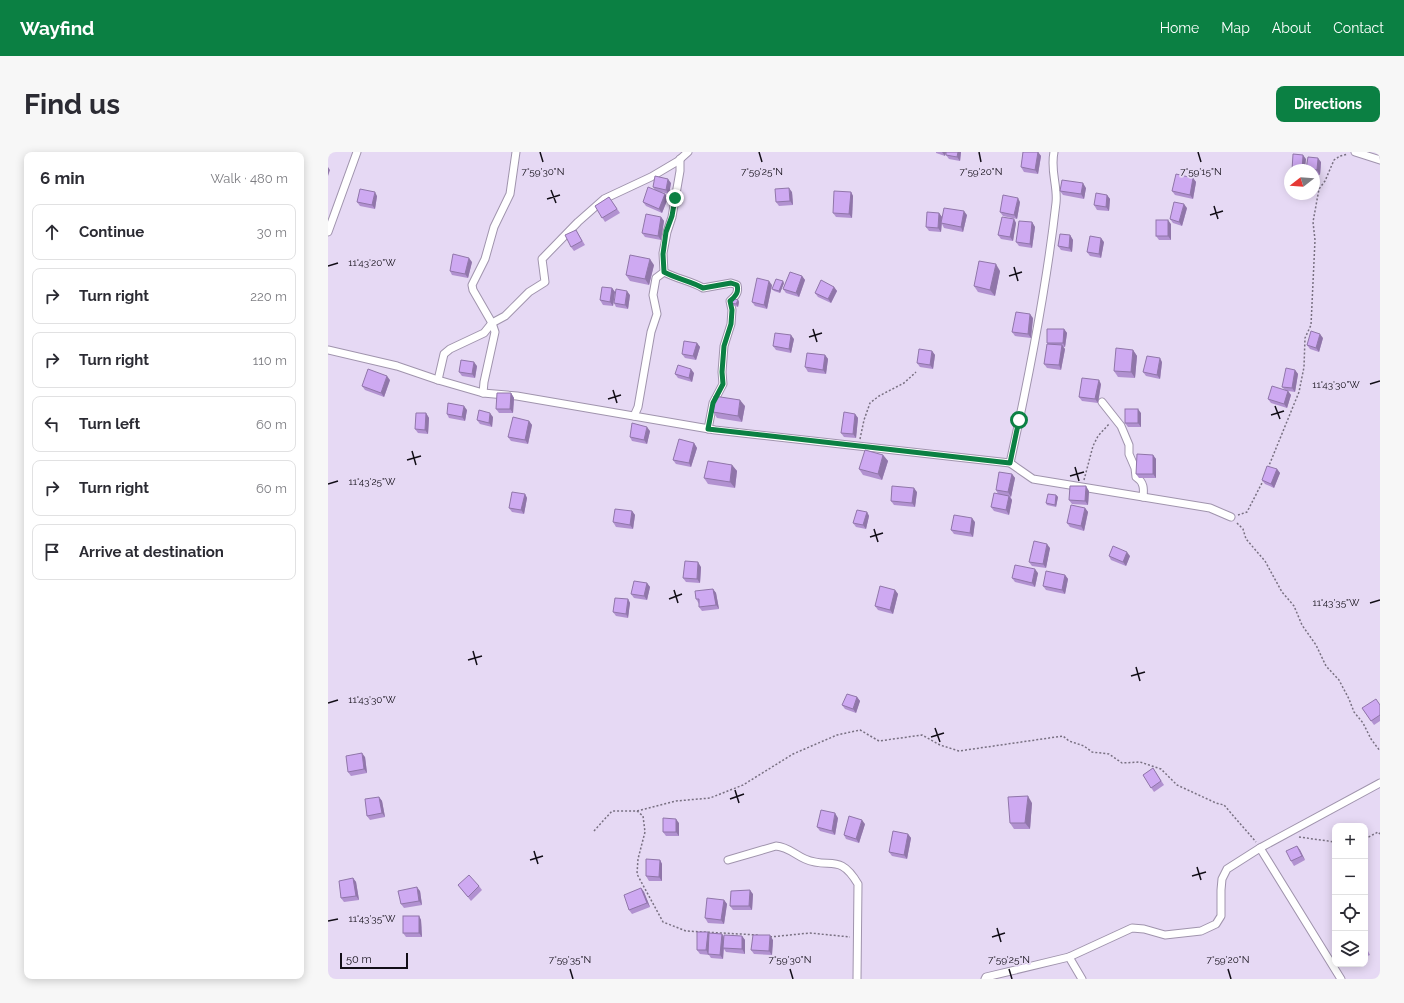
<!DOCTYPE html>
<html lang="en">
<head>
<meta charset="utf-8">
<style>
	:root { --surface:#fff; --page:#f7f7f7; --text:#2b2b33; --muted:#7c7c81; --line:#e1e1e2; --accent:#0b8043 }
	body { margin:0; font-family:Raleway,sans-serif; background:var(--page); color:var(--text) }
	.controls { position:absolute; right:12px; bottom:12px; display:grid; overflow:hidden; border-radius:8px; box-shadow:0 2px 10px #0003 }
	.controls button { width:36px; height:36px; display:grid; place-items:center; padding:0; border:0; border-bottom:1px solid var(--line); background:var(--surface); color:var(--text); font:20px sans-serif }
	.compass { position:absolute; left:956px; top:12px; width:36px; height:36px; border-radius:50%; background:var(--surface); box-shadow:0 2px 10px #0003; rotate:253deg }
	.scale { position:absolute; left:12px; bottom:10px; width:68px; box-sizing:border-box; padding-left:4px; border:2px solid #120e17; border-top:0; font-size:11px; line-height:14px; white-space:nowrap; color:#120e17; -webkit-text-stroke:3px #e6d9f4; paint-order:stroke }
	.stop { position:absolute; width:12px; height:12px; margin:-9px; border:3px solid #0b8043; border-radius:50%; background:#fff }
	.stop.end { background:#0b8043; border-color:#fff; box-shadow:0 1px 4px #0008 }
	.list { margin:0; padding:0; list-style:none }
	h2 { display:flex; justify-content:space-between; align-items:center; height:52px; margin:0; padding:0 16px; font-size:17px }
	h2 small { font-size:13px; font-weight:400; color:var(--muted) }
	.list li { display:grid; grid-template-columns:26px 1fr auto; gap:12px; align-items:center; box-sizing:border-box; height:56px; margin:0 8px 8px; padding:0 8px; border:1px solid var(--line); border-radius:8px }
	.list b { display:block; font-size:15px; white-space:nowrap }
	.list em { font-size:13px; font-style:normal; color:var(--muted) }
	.icon { flex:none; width:22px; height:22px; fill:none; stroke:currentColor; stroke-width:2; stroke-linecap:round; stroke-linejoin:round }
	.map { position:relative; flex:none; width:1052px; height:827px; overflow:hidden; border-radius:8px }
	header { display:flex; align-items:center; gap:24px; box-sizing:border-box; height:56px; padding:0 20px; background:var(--accent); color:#fff }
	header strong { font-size:19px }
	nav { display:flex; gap:22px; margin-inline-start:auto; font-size:14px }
	.intro { display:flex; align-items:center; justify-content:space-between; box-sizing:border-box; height:96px; padding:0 24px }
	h1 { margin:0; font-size:28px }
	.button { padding:10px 18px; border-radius:8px; background:var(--accent); color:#fff; font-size:14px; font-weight:700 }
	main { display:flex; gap:24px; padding:0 24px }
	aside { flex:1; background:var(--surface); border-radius:8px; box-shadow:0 2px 10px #0003 }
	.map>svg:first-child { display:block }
</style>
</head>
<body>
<header>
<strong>Wayfind</strong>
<nav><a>Home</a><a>Map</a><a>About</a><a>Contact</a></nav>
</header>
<div class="intro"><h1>Find us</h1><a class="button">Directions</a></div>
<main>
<aside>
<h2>6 min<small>Walk · 480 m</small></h2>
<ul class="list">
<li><svg class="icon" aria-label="ahead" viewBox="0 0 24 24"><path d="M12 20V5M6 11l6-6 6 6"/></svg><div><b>Continue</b></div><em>30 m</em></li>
<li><svg class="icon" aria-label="right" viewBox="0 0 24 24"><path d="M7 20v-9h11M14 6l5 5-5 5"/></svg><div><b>Turn right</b></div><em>220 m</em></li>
<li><svg class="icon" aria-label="right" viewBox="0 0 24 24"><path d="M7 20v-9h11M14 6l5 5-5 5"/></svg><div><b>Turn right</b></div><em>110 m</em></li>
<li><svg class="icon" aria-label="left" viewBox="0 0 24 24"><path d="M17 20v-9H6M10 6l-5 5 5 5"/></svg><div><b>Turn left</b></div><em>60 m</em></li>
<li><svg class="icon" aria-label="right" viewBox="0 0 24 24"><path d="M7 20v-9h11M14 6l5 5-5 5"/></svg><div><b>Turn right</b></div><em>60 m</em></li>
<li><svg class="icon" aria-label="arrive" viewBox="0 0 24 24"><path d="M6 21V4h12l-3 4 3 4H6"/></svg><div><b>Arrive at destination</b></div></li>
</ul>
</aside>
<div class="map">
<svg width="1052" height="827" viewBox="0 0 1052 827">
	<rect width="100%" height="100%" fill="#e6d9f4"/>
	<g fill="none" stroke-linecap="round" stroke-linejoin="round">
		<g stroke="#a094ad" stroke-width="9">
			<g id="street">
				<polyline points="1027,0 1052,8"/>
				<polyline points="0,80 29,0"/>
				<path d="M 336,120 C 349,127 363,129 375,136 L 403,131 L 409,133 C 411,140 408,144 402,149 L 404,158 L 403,172 L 396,194 L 394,220 L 395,232 L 385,251 L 380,277"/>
				<polyline points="0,198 69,214 110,228 155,241 189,244 387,278 682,311 705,327 882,356 903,365"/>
				<polyline points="110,228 116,202 122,197 156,181 164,171 177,164 201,140 217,130 214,107 250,70 276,47 323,25 350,9 360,0"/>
				<polyline points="155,241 156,230 167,180 164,171 145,138 144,133 157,107 166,75 182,42 188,0"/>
				<path d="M 774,250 L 793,274 L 801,293 L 801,302 L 807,316 L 808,325 C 816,330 816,337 815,345"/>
				<polyline points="306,264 310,255 323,180 329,162 325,143 328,126 336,120 335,101 339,80 344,65 352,19 352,7"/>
				<path d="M 682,311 C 701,225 718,139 728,51 C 730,34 722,19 726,0"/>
				<polyline points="932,696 1013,827"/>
				<path d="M 400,708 L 448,694 C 460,695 466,702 477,707 C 502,718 511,700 530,732 L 529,827"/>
				<polyline points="741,805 754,827"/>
				<polyline points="657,827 658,825 741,805 804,776 816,777 837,783 873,779 888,772 893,764 893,738 894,727 899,717 932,696 1052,631"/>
			</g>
		</g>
		<g stroke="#787081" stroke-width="1.5" stroke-dasharray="2 2" stroke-linecap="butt">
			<polyline points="532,287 536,268 542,251 551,244 576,231 588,220"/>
			<polyline points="940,316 971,240 976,215 977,186 983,173 987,88 985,70 991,37 997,29 1006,8 1012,4 1020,2"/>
			<polyline points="756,328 765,294 770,284 781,272"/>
			<polyline points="910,363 919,360 935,329"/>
			<polyline points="909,371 915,377 918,387 937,409 954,440 966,454 974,473 988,493 998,514 1011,528 1021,547 1026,560 1035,571 1043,587 1052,599"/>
			<polyline points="309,659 315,664 317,680 310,707 309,722 335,770 358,779 430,783"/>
			<polyline points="266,679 284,659 309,659 348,649 382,646 415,633 465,602 509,583 532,578 551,589 594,583 612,593 631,599 735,584 741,589 756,594 764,600 781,602 794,611 812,610 833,617 849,633 888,651 896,653 928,690"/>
			<polyline points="971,685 1007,690"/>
			<polyline points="1037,687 1050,680 1052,682"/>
			<polyline points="442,785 482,781 522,785"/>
		</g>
		<use href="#street" stroke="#fff" stroke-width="7"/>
	</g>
	<g fill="#b191d0">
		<polygon points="608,0 618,0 617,4 608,1"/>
		<polygon points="618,0 633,0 632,9 621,7 618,3"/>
		<polygon points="695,0 710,0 713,4 710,22 696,20 693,15"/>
		<polygon points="993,10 992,23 986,22 986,18 979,18 978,17"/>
		<polygon points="865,26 868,30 865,47 847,43 844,39"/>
		<polygon points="343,31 341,42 333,40 337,42 340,46 334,61 318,54 315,50 327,38 325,35"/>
		<polygon points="758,36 756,47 735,43 732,39"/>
		<polygon points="464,40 465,53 451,54 448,50"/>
		<polygon points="523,40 525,44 524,66 508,65 505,61"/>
		<polygon points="779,43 782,47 781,59 769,58 766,53"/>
		<polygon points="49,44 47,57 32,54 29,50"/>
		<polygon points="281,45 292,61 277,70 267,54"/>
		<polygon points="692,50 689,67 675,64 672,60"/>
		<polygon points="859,56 854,74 845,71 842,67"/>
		<polygon points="611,61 614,65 614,69 639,63 635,80 616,76 614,72 613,80 601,79 598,75"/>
		<polygon points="333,65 336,69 333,88 317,85 314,81"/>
		<polygon points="686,67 688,71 685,89 673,87 670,83"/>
		<polygon points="704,70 707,75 704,96 691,94 688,90"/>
		<polygon points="843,72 843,88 831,88 828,84"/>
		<polygon points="248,78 257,93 246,99 243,95"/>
		<polygon points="742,83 745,88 744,100 733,98 730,94"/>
		<polygon points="776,90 773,106 762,104 759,100"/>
		<polygon points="144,110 140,126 124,123 122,119"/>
		<polygon points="326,113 321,133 302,129 298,123"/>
		<polygon points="672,119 667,144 650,140 646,134"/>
		<polygon points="474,124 477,128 471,145 458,141 455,137"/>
		<polygon points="456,131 452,141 446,139 444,137"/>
		<polygon points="444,133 439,157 427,154 424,150"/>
		<polygon points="506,135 509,139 503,151 490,145 487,141"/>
		<polygon points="284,136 287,140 285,154 275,153 272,148"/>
		<polygon points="302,143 300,157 288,155 286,151"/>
		<polygon points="410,148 411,150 410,155 404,153 403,151"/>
		<polygon points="705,166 703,186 687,184 684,180"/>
		<polygon points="736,177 739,181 737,195 735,195 737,197 733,218 719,216 716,212 720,192 719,191"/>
		<polygon points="995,186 991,200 982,197 979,193"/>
		<polygon points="466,187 463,201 448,198 445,194"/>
		<polygon points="369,191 372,195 368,208 357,206 354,202"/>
		<polygon points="805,198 809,204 807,226 790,225 786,219"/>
		<polygon points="604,199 607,203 605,217 592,215 589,211"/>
		<polygon points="497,203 500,207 498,222 480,220 477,215"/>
		<polygon points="834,210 832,227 818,224 815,220"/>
		<polygon points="149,214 147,226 134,224 131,220"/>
		<polygon points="967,218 970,222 967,240 960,239 963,243 959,256 943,251 940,247 957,238 954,235"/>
		<polygon points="366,221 364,230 350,226 347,222"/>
		<polygon points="62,228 56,245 37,238 34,234"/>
		<polygon points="773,232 770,251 754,249 751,245"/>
		<polygon points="183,241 186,246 185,261 171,261 168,257"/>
		<polygon points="417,254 414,270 389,266 385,260"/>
		<polygon points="139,258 137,269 121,266 119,262"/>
		<polygon points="98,261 101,266 100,282 90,281 87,277"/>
		<polygon points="813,261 813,275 800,275 797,271"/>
		<polygon points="527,262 530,266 528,286 516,285 513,281"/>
		<polygon points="165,265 164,275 152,272 149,268"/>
		<polygon points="201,269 204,273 200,292 183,289 180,285"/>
		<polygon points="322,279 319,292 304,289 302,285"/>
		<polygon points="366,291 369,296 363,315 348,312 345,308"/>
		<polygon points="555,303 560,309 554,328 535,323 531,317"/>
		<polygon points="825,303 828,307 828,326 811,326 808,322"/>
		<polygon points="404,313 409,319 407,336 380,332 376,326"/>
		<polygon points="949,317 952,321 946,336 937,332 934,328"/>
		<polygon points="684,322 687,326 683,345 682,344 684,348 681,363 666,359 663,355 670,342 668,338"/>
		<polygon points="761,339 760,353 744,352 741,348"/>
		<polygon points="589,340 587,355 566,353 563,349"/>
		<polygon points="197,342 199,346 196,362 184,360 181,356"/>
		<polygon points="728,343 730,345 728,355 719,353 718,351"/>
		<polygon points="757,356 760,360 756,379 742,375 739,371"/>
		<polygon points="304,359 307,363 305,377 288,375 285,370"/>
		<polygon points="539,360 541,364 538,377 528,375 525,371"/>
		<polygon points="647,370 645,385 626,382 623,378"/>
		<polygon points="722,396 718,416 704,414 701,410"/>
		<polygon points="781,404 802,404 798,414 783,408"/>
		<polygon points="373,415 372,431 358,430 355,426"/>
		<polygon points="710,421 707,435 687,430 684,426"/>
		<polygon points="737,423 740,427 737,442 718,438 715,434"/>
		<polygon points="319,431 322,435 319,448 306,446 303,442"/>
		<polygon points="385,437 388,441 391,457 374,459 371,455 371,452 368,447"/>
		<polygon points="567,438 570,442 565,462 550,458 547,454"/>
		<polygon points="300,447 302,451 300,466 288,464 285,460"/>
		<polygon points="529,545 532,549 528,561 517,557 514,553"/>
		<polygon points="1052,553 1052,569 1046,573 1034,556"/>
		<polygon points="37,605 39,621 23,624 20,620"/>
		<polygon points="825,616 836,633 826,640 815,623"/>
		<polygon points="51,645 54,649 57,665 42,668 39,664"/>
		<polygon points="704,651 702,677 686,677 682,671"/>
		<polygon points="510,666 507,683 492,679 489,675"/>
		<polygon points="351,671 351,684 338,684 335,680"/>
		<polygon points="537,672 531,691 518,687 516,683"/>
		<polygon points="580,682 583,686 579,707 564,704 561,700"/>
		<polygon points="969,694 972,698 977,708 966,714 963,709"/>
		<polygon points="332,708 334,712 334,729 321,729 318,724"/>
		<polygon points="25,726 28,730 31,748 16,750 13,746"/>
		<polygon points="130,733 151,734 154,738 143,749"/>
		<polygon points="313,736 316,740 322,755 304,762 301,758"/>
		<polygon points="92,739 94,753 76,756 73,752"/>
		<polygon points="425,742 424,758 405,758 402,754"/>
		<polygon points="396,748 399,752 396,772 380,771 377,766"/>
		<polygon points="91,764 93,768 94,785 78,785 75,781"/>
		<polygon points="380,780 381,783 394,782 396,785 414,784 417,788 417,802 398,800 396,797 395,807 383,806 381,803 372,802 369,798"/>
		<polygon points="445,788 444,803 426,802 423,798"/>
		<polygon points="1037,793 1042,803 1037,805"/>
	</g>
	<g fill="#9076a9">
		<polygon points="614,0 618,0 617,4"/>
		<polygon points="630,0 633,0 632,9 629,5"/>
		<polygon points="710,0 713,4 710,22 707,18"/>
		<polygon points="975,3 978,7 977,18 974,18"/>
		<polygon points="990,6 993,10 992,23 989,18"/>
		<polygon points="0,15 2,18 0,24"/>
		<polygon points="865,26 868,30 865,47 862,43"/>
		<polygon points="340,27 343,31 341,42 338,38"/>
		<polygon points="755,31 758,36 756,47 753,42"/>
		<polygon points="461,36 464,40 465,53 462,49"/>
		<polygon points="47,40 49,44 47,57 44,53"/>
		<polygon points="523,40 525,44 524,66 521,62"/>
		<polygon points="337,42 340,46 334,61 331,57"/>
		<polygon points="779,43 782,47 781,59 778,55"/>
		<polygon points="690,46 692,50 689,67 686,63"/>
		<polygon points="856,52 859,56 854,74 851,70"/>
		<polygon points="636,59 639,63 635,80 633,75"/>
		<polygon points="611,61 614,65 613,80 610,76"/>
		<polygon points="333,65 336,69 333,88 330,84"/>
		<polygon points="686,67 688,71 685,89 682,85"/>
		<polygon points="840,68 843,72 843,88 840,84"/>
		<polygon points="704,70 707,75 704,96 702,92"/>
		<polygon points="742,83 745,88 744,100 741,96"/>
		<polygon points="773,86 776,90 773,106 771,102"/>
		<polygon points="141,106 144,110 140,126 137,122"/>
		<polygon points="322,107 326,113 321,133 317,127"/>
		<polygon points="668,112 672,119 667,144 662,138"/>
		<polygon points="474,124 477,128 471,145 468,141"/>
		<polygon points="441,129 444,133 439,157 436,153"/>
		<polygon points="455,129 456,131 452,141 451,139"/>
		<polygon points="506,135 509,139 503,151 500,147"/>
		<polygon points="284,136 287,140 285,154 282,150"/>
		<polygon points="299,139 302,143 300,157 297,153"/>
		<polygon points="410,148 411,150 410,155 408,152"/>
		<polygon points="702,162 705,166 703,186 700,182"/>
		<polygon points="736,177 739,181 737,195 735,191"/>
		<polygon points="992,182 995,186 991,200 988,196"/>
		<polygon points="463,183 466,187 463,201 461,197"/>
		<polygon points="369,191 372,195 368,208 365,204"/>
		<polygon points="734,193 737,197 733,218 731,213"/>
		<polygon points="805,198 809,204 807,226 803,220"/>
		<polygon points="604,199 607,203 605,217 602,213"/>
		<polygon points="497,203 500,207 498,222 495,218"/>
		<polygon points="832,206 834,210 832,227 829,223"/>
		<polygon points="146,210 149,214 147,226 144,222"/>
		<polygon points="363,217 366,221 364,230 361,226"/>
		<polygon points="967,218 970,222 967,240 964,236"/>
		<polygon points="59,224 62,228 56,245 53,241"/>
		<polygon points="771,228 773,232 770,251 767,247"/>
		<polygon points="960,239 963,243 959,256 956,252"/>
		<polygon points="183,241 186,246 185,261 182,257"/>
		<polygon points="412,248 417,254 414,270 410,264"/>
		<polygon points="136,254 139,258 137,269 134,265"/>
		<polygon points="810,257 813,261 813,275 810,271"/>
		<polygon points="98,261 101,266 100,282 97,278"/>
		<polygon points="162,261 165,265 164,275 161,271"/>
		<polygon points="527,262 530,266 528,286 525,282"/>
		<polygon points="201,269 204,273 200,292 197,288"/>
		<polygon points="319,275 322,279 319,292 316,288"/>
		<polygon points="366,291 369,296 363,315 361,311"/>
		<polygon points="555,303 560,309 554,328 550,322"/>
		<polygon points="825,303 828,307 828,326 825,322"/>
		<polygon points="404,313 409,319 407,336 402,330"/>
		<polygon points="949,317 952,321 946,336 943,332"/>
		<polygon points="684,322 687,326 683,345 680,340"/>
		<polygon points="758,334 761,339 760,353 757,349"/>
		<polygon points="586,336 589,340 587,355 584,351"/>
		<polygon points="197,342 199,346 196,362 193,358"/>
		<polygon points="728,343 730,345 728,355 727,353"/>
		<polygon points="681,344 684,348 681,363 678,358"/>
		<polygon points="757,356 760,360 756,379 753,374"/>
		<polygon points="304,359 307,363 305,377 302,373"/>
		<polygon points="539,360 541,364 538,377 535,373"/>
		<polygon points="644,366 647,370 645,385 642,381"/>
		<polygon points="719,392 722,396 718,416 715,412"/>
		<polygon points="799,400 802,404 798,414 795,410"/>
		<polygon points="370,410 373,415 372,431 369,427"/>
		<polygon points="707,417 710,421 707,435 704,431"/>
		<polygon points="737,423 740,427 737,442 734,438"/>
		<polygon points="319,431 322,435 319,448 316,444"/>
		<polygon points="385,437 388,441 391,457 388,453"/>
		<polygon points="567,438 570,442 565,462 562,458"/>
		<polygon points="300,447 302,451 300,466 298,462"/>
		<polygon points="529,545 532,549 528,561 525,557"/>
		<polygon points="34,601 37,605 39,621 36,617"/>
		<polygon points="700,644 704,651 702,677 697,671"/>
		<polygon points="51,645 54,649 57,665 54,661"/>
		<polygon points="507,661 510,666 507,683 504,679"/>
		<polygon points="348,667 351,671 351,684 348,680"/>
		<polygon points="534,668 537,672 531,691 528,687"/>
		<polygon points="580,682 583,686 579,707 576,703"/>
		<polygon points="969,694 972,698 977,708 974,704"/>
		<polygon points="332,708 334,712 334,729 331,725"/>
		<polygon points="25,726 28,730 31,748 28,744"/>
		<polygon points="89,735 92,739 94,753 91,749"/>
		<polygon points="313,736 316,740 322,755 319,751"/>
		<polygon points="422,738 425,742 424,758 421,754"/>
		<polygon points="396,748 399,752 396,772 393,768"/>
		<polygon points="91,764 93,768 94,785 91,781"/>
		<polygon points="380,780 382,784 381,803 378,798"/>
		<polygon points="394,782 396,786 395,807 392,803"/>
		<polygon points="442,783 445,788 444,803 441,799"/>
		<polygon points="414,784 417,788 417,802 414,797"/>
	</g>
	<g fill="#cea9f2" stroke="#9076a9">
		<polygon points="618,0 630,0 629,5 618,3"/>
		<polygon points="695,0 710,0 707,18 693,15"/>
		<polygon points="965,2 975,3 974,18 964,18"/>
		<polygon points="980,5 990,6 989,18 978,17"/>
		<polygon points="848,22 865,26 862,43 844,39"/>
		<polygon points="327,24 340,27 338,38 325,35"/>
		<polygon points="734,28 755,31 753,42 732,39"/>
		<polygon points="320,35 337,42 331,57 315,50"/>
		<polygon points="461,36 462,49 448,50 447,37"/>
		<polygon points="32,37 47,40 44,53 29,50"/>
		<polygon points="506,39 523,40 521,62 505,61"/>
		<polygon points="768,41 779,43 778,55 766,53"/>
		<polygon points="675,43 690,46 686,63 672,60"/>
		<polygon points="281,45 289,57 274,66 267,54"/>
		<polygon points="846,50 856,52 851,70 842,67"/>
		<polygon points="616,56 636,59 633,75 613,71"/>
		<polygon points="599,60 611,61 610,76 598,75"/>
		<polygon points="318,62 333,65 330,84 314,81"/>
		<polygon points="674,65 686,67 682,85 670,83"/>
		<rect x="828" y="68" width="12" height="16"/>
		<polygon points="691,69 704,70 702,92 688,90"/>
		<polygon points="248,78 254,89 243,95 237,83"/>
		<polygon points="732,82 742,83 741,96 730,94"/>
		<polygon points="762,84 773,86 771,102 759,100"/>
		<polygon points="125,102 141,106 137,122 122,119"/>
		<polygon points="302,103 322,107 317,127 298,123"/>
		<polygon points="651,109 668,112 662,138 646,134"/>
		<polygon points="462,120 474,124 468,141 455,137"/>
		<polygon points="429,126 441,129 436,153 424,150"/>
		<polygon points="448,127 455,129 451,139 444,137"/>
		<polygon points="493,128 506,135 500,147 487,141"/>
		<polygon points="274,135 284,136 282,150 272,148"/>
		<polygon points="288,137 299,139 297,153 286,151"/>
		<polygon points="404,146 410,148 408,152 403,151"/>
		<polygon points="688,160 702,162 700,182 684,180"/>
		<polygon points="719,177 736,177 735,191 719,191"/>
		<polygon points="983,179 992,182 988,196 979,193"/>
		<polygon points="447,181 463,183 461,197 445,194"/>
		<polygon points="356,189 369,191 365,204 354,202"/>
		<polygon points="719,192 734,193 731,213 716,212"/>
		<polygon points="788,196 805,198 803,220 786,219"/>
		<polygon points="591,197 604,199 602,213 589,211"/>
		<polygon points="479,201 497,203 495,218 477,215"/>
		<polygon points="819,204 832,206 829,223 815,220"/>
		<polygon points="133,208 146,210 144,222 131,220"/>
		<polygon points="350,213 363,217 361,226 347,222"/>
		<polygon points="958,216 967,218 964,236 954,235"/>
		<polygon points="40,217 59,224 53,241 34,234"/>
		<polygon points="754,226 771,228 767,247 751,245"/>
		<polygon points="944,234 960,239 956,252 940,247"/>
		<polygon points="169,241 183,241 182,257 168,257"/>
		<polygon points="386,244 412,248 410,264 385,260"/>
		<polygon points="120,251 136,254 134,265 119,262"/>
		<rect x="797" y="257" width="13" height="14"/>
		<polygon points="151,258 162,261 161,271 149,268"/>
		<polygon points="516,260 527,262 525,282 513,281"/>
		<polygon points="88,261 98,261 97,278 87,277"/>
		<polygon points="185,265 201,269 197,288 180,285"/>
		<polygon points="304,271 319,275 316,288 302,285"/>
		<polygon points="351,287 366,291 361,311 345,308"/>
		<polygon points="537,298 555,303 550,322 531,317"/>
		<polygon points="809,302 825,303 825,322 808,322"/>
		<polygon points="380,309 404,313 402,330 376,326"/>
		<polygon points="939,314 949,317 943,332 934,328"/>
		<polygon points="671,320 684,322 680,340 668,338"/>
		<polygon points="564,334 586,336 584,351 563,349"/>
		<polygon points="742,334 758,334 757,349 741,348"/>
		<polygon points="184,340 197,342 193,358 181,356"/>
		<polygon points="666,341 681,344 678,358 663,355"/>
		<polygon points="720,342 728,343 727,353 718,351"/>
		<polygon points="743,353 757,356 753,374 739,371"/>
		<polygon points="287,357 304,359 302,373 285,370"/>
		<polygon points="529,358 539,360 535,373 525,371"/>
		<polygon points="626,363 644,366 642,381 623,378"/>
		<polygon points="706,389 719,392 715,412 701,410"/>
		<polygon points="785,394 799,400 795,410 781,404"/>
		<polygon points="357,409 370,410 369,427 355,426"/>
		<polygon points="687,413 707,417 704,431 684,426"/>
		<polygon points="718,419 737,423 734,438 715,434"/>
		<polygon points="306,429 319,431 316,444 303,442"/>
		<polygon points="552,434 567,438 562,458 547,454"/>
		<polygon points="385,437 388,453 371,455 371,447 368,447 367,439"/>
		<polygon points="287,446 300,447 298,462 285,460"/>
		<polygon points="519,542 529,545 525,557 514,553"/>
		<polygon points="1048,547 1052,553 1052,563 1043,569 1034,556"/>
		<polygon points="34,601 36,617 20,620 18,604"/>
		<polygon points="825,616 833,629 823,636 815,623"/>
		<polygon points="700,644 697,671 682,671 680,645"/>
		<polygon points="51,645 54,661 39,664 37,647"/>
		<polygon points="493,658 507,661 504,679 489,675"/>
		<polygon points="521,664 534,668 528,687 516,683"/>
		<polygon points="335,666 348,667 348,680 335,680"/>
		<polygon points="565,679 580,682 576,703 561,700"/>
		<polygon points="969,694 974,704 963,709 958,699"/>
		<polygon points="318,707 332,708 331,725 318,724"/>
		<polygon points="141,723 151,734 140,745 130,733"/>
		<polygon points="25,726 28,744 13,746 11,729"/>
		<polygon points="89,735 91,749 73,752 70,739"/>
		<polygon points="313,736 319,751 301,758 296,743"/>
		<polygon points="422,738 421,754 402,754 403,739"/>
		<polygon points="379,746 396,748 393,768 377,766"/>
		<rect x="75" y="764" width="16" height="17"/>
		<polygon points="369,780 380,780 378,798 369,798"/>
		<polygon points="381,781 394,782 392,803 380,802"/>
		<polygon points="396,783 414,784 414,797 395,796"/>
		<polygon points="425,783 442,783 441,799 423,798"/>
		<polygon points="1037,794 1039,798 1037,800"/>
	</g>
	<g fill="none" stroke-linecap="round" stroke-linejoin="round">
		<path stroke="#0b8043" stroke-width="5" d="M 347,46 L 344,64 L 338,80 L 335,102 L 336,120 C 349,127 363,129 375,136 L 403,131 L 409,133 C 411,140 408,144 402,149 L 404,158 L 403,172 L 396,194 L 394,220 L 395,232 L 385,251 L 380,277 L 682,311 L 691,268"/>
	</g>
	<path fill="none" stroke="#120e17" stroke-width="1.5" d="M 212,0 L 215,10M 431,0 L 434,10M 651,0 L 653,10M 870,0 L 873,10M 223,38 L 228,51M 219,47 L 232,43M 886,54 L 890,67M 882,63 L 895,59M 0,114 L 10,111M 686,115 L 690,129M 681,124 L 694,120M 485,177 L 489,190M 481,185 L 494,181M 1042,232 L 1052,229M 285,238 L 289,251M 280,247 L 293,243M 947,254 L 952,267M 943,263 L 956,259M 84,299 L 88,313M 79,308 L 93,304M 747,315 L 751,329M 742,324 L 756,320M 0,332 L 10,329M 546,377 L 550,390M 542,385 L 555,381M 346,438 L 350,451M 341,447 L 354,442M 1042,451 L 1052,448M 145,499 L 149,513M 140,508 L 154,504M 808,515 L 812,529M 803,524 L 817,520M 0,551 L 10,548M 607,576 L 612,590M 603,585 L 616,581M 407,638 L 411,651M 402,647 L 416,642M 206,699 L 210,712M 202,708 L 215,704M 869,715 L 873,728M 864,724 L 878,720M 0,769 L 10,767M 669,776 L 673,790M 664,785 L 677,781M 242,817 L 245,827M 462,817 L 465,827M 681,817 L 684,827M 900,817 L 903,827"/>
	<g font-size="10" text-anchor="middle" fill="#120e17" stroke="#e6d9f4" stroke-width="4" stroke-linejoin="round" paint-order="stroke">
		<text x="215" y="23">7°59'30"N</text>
		<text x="434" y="23">7°59'25"N</text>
		<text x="653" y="23">7°59'20"N</text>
		<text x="873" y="23">7°59'15"N</text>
		<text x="44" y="114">11°43'20"W</text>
		<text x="1008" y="236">11°43'30"W</text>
		<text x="44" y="333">11°43'25"W</text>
		<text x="1008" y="454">11°43'35"W</text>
		<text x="44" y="551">11°43'30"W</text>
		<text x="44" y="770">11°43'35"W</text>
		<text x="242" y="811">7°59'35"N</text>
		<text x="462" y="811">7°59'30"N</text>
		<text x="681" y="811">7°59'25"N</text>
		<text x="900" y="811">7°59'20"N</text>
	</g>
</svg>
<div class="controls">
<button>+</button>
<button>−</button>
<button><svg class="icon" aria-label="locate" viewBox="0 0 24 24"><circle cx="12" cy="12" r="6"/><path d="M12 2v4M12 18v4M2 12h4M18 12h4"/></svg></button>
<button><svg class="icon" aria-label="layers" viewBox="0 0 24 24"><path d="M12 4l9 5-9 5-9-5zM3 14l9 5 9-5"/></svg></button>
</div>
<svg class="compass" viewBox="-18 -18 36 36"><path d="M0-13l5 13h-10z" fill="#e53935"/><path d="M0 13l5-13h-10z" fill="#7c7c81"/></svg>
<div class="scale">50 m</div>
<div class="stop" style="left:691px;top:268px"></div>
<div class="stop end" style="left:347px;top:46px"></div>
</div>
</main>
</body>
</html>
